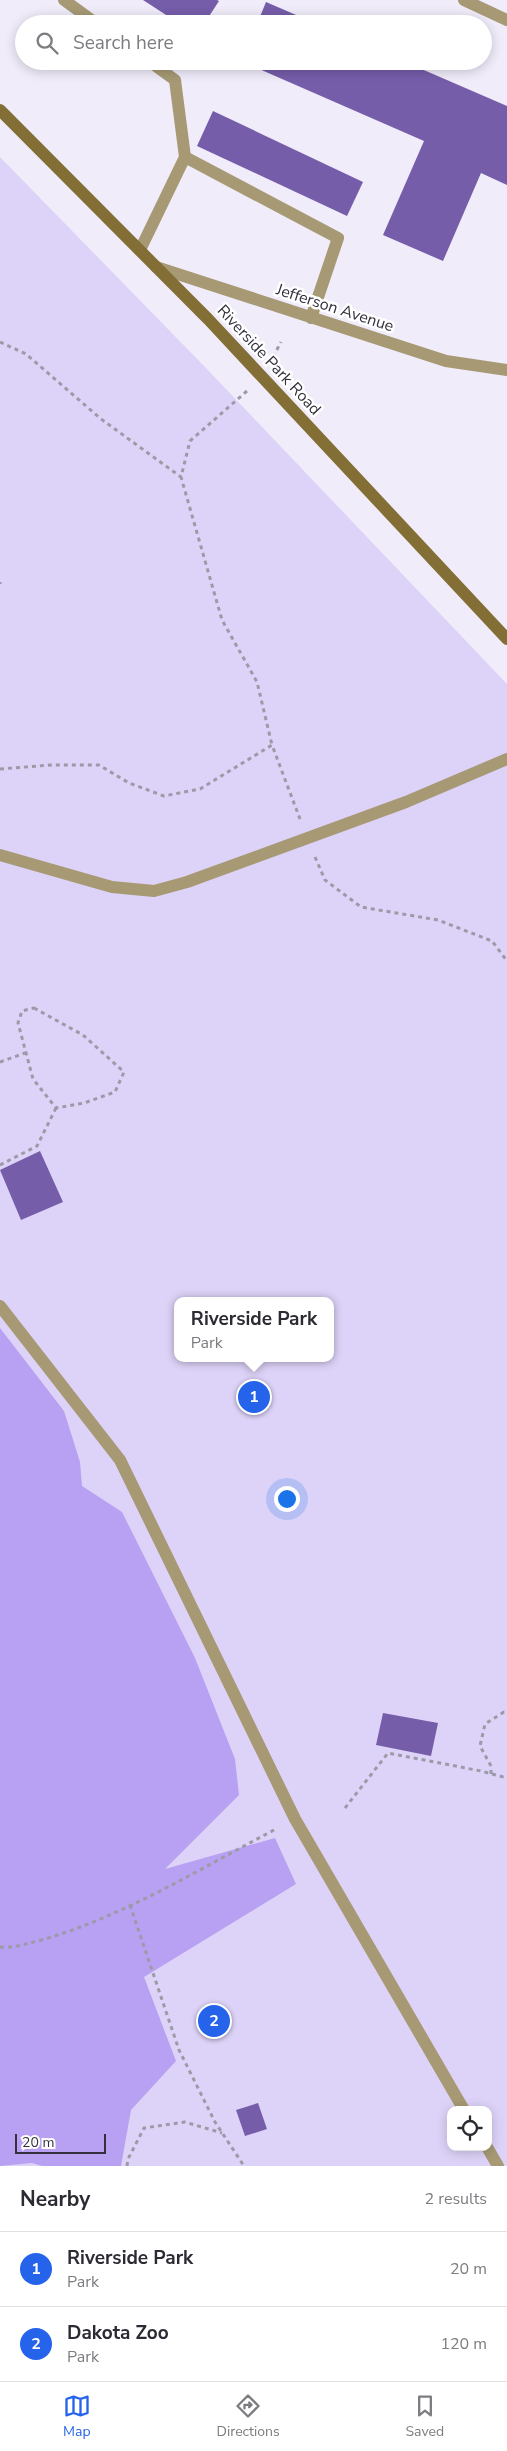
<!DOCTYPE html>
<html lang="en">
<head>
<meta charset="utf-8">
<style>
	:root { --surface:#fff; --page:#f2f2f3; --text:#2b2b33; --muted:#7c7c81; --line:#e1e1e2; --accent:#2563eb }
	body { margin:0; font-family:"Nunito Sans",sans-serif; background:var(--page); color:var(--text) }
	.controls { position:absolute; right:15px; bottom:15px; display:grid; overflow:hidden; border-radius:10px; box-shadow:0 2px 12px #0003 }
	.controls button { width:45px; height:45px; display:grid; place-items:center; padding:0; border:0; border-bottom:1px solid var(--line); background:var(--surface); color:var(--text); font:25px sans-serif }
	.scale { position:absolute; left:15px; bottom:12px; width:91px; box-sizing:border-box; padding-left:5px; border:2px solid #33303c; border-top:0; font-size:14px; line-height:18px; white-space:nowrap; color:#33303c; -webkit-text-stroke:4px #fff; paint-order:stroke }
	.you { position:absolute; left:286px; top:1498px; width:18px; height:18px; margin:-12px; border:4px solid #fff; border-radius:50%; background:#1a73e8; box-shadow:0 0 0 8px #1a73e833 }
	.badge { display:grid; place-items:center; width:32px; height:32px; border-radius:50%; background:var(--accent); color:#fff; font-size:16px; font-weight:700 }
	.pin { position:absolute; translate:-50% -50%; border:2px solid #fff; box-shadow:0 1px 5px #0006 }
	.popup { position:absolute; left:174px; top:1297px; width:160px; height:65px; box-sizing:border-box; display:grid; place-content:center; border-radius:10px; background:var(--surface); filter:drop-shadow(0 1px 4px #0005); font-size:16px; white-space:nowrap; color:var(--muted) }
	.popup b { font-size:19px; color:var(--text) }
	.popup::after { content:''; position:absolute; left:50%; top:100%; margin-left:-10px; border:10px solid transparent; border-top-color:var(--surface) }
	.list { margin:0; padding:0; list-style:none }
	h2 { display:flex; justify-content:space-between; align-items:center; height:65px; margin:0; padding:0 20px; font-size:21px }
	h2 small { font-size:16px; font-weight:400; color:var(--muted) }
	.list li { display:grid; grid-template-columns:32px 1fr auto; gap:15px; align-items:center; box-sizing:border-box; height:75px; padding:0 20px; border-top:1px solid var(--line) }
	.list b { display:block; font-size:19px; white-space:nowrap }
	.list p { margin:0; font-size:16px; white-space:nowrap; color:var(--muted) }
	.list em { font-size:16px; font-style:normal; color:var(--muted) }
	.icon { flex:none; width:28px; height:28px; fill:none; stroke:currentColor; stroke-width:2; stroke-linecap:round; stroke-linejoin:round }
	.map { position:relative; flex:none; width:507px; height:2166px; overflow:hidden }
	.search { position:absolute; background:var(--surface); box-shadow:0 2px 12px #0003; left:15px; right:15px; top:15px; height:55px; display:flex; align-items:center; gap:12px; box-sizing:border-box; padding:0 18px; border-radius:28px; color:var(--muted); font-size:19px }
	.sheet { height:215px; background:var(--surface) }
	nav { display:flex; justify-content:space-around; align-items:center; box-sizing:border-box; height:70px; border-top:1px solid var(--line); background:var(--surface); font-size:14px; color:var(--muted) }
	nav a { display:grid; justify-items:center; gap:2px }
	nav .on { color:var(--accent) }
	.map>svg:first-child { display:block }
</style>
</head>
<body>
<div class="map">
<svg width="507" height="2166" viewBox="0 0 507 2166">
	<rect width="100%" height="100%" fill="#f0ecfa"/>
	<path fill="#ddd3f8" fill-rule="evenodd" d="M 0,157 L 204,366 L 507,684 L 507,2166 L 0,2166 ZM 178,1301 L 330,1301 L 330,1358 L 178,1358 ZM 451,2110 L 488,2110 L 488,2147 L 451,2147 Z"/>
	<polygon fill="#b8a0f2" points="0,1328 64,1411 80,1462 82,1486 122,1512 195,1658 235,1759 239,1795 165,1869 275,1838 296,1884 144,1977 176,2061 131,2110 121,2166 42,2166 32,2163 0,2166"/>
	<g fill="#765daa">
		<polygon points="143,0 217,0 219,1 204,24 180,24"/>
		<polygon points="266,2 317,24 257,24"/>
		<polygon points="241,61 403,61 507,106 507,185 481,173 443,261 383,235 424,141"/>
		<polygon points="213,111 363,182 347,216 197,146"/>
		<polygon points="40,1151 63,1202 21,1220 0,1170"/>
		<polygon points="383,1713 438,1723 431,1756 376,1745"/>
		<polygon points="258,2103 267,2129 245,2136 236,2110"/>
	</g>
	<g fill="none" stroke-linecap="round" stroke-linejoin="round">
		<g stroke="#9d9aa7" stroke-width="3" stroke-dasharray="4 4" stroke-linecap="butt">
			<polyline points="0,342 26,354 101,419 181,477"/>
			<polyline points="273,357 281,342"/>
			<polyline points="247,391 190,441 181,477 222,620 257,682 272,745"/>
			<polyline points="0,582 0,584"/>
			<polyline points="0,769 51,765 99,765 129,783 164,796 200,789 272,745 300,819"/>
			<polyline points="315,857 325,880 361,907 438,920 492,941 507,961"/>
			<polygon points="34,1008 83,1035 124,1072 115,1092 84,1103 56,1108 33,1079 18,1023 22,1011"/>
			<polyline points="0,1062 25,1053"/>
			<polyline points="0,1165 37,1146 56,1108"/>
			<polyline points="491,1774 491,1766 480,1746 485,1724 504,1712 507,1713"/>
			<polyline points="345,1808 388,1753 481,1771 507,1778"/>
			<polyline points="130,1905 179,2050 215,2122 244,2166"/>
			<path d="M 0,1947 C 16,1948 29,1943 45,1939 C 126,1915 201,1868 276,1829"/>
			<polyline points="127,2166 128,2159 144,2128 185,2122 222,2133"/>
		</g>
		<g stroke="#a69974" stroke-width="12">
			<polyline points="64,0 97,24"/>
			<polyline points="149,61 175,80 185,157"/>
			<polyline points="140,250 185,157 338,238 311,318"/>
			<polyline points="0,855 112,887 154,891 187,882 406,802 507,759"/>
			<polyline points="0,1306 120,1460 295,1819 464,2110"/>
			<polyline points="487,2147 498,2166"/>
		</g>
		<polyline stroke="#a69974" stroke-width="12" points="156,267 446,361 507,370"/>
		<polyline stroke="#a69974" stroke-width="12" points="464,0 507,20"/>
		<polyline stroke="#836f35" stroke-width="12" points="0,110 208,319 507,639"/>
	</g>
	<g text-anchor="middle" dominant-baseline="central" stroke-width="5" stroke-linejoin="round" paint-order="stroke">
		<g font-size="16" fill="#33303c" stroke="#fff">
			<text transform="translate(335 308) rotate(18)">Jefferson Avenue</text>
			<text transform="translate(269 360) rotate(47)">Riverside Park Road</text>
		</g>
	</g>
</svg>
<div class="controls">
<button><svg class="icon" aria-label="locate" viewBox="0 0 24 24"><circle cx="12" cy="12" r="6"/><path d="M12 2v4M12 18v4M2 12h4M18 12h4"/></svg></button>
</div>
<div class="scale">20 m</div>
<div class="you"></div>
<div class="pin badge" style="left:254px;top:1397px">1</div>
<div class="popup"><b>Riverside Park</b>Park</div>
<div class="pin badge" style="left:214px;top:2021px">2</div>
<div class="search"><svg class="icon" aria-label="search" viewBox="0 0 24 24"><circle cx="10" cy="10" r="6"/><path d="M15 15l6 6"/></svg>Search here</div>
</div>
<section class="sheet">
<h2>Nearby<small>2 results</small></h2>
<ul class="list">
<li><span class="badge">1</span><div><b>Riverside Park</b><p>Park</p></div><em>20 m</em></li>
<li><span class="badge">2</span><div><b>Dakota Zoo</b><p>Park</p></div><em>120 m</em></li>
</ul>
</section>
<nav>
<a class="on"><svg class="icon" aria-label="map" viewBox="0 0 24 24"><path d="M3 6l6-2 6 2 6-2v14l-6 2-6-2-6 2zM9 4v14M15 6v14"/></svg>Map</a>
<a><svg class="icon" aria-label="directions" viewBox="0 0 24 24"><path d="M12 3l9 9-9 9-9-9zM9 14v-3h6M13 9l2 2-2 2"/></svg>Directions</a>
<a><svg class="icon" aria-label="saved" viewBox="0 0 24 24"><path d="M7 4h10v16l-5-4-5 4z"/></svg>Saved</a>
</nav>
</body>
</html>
